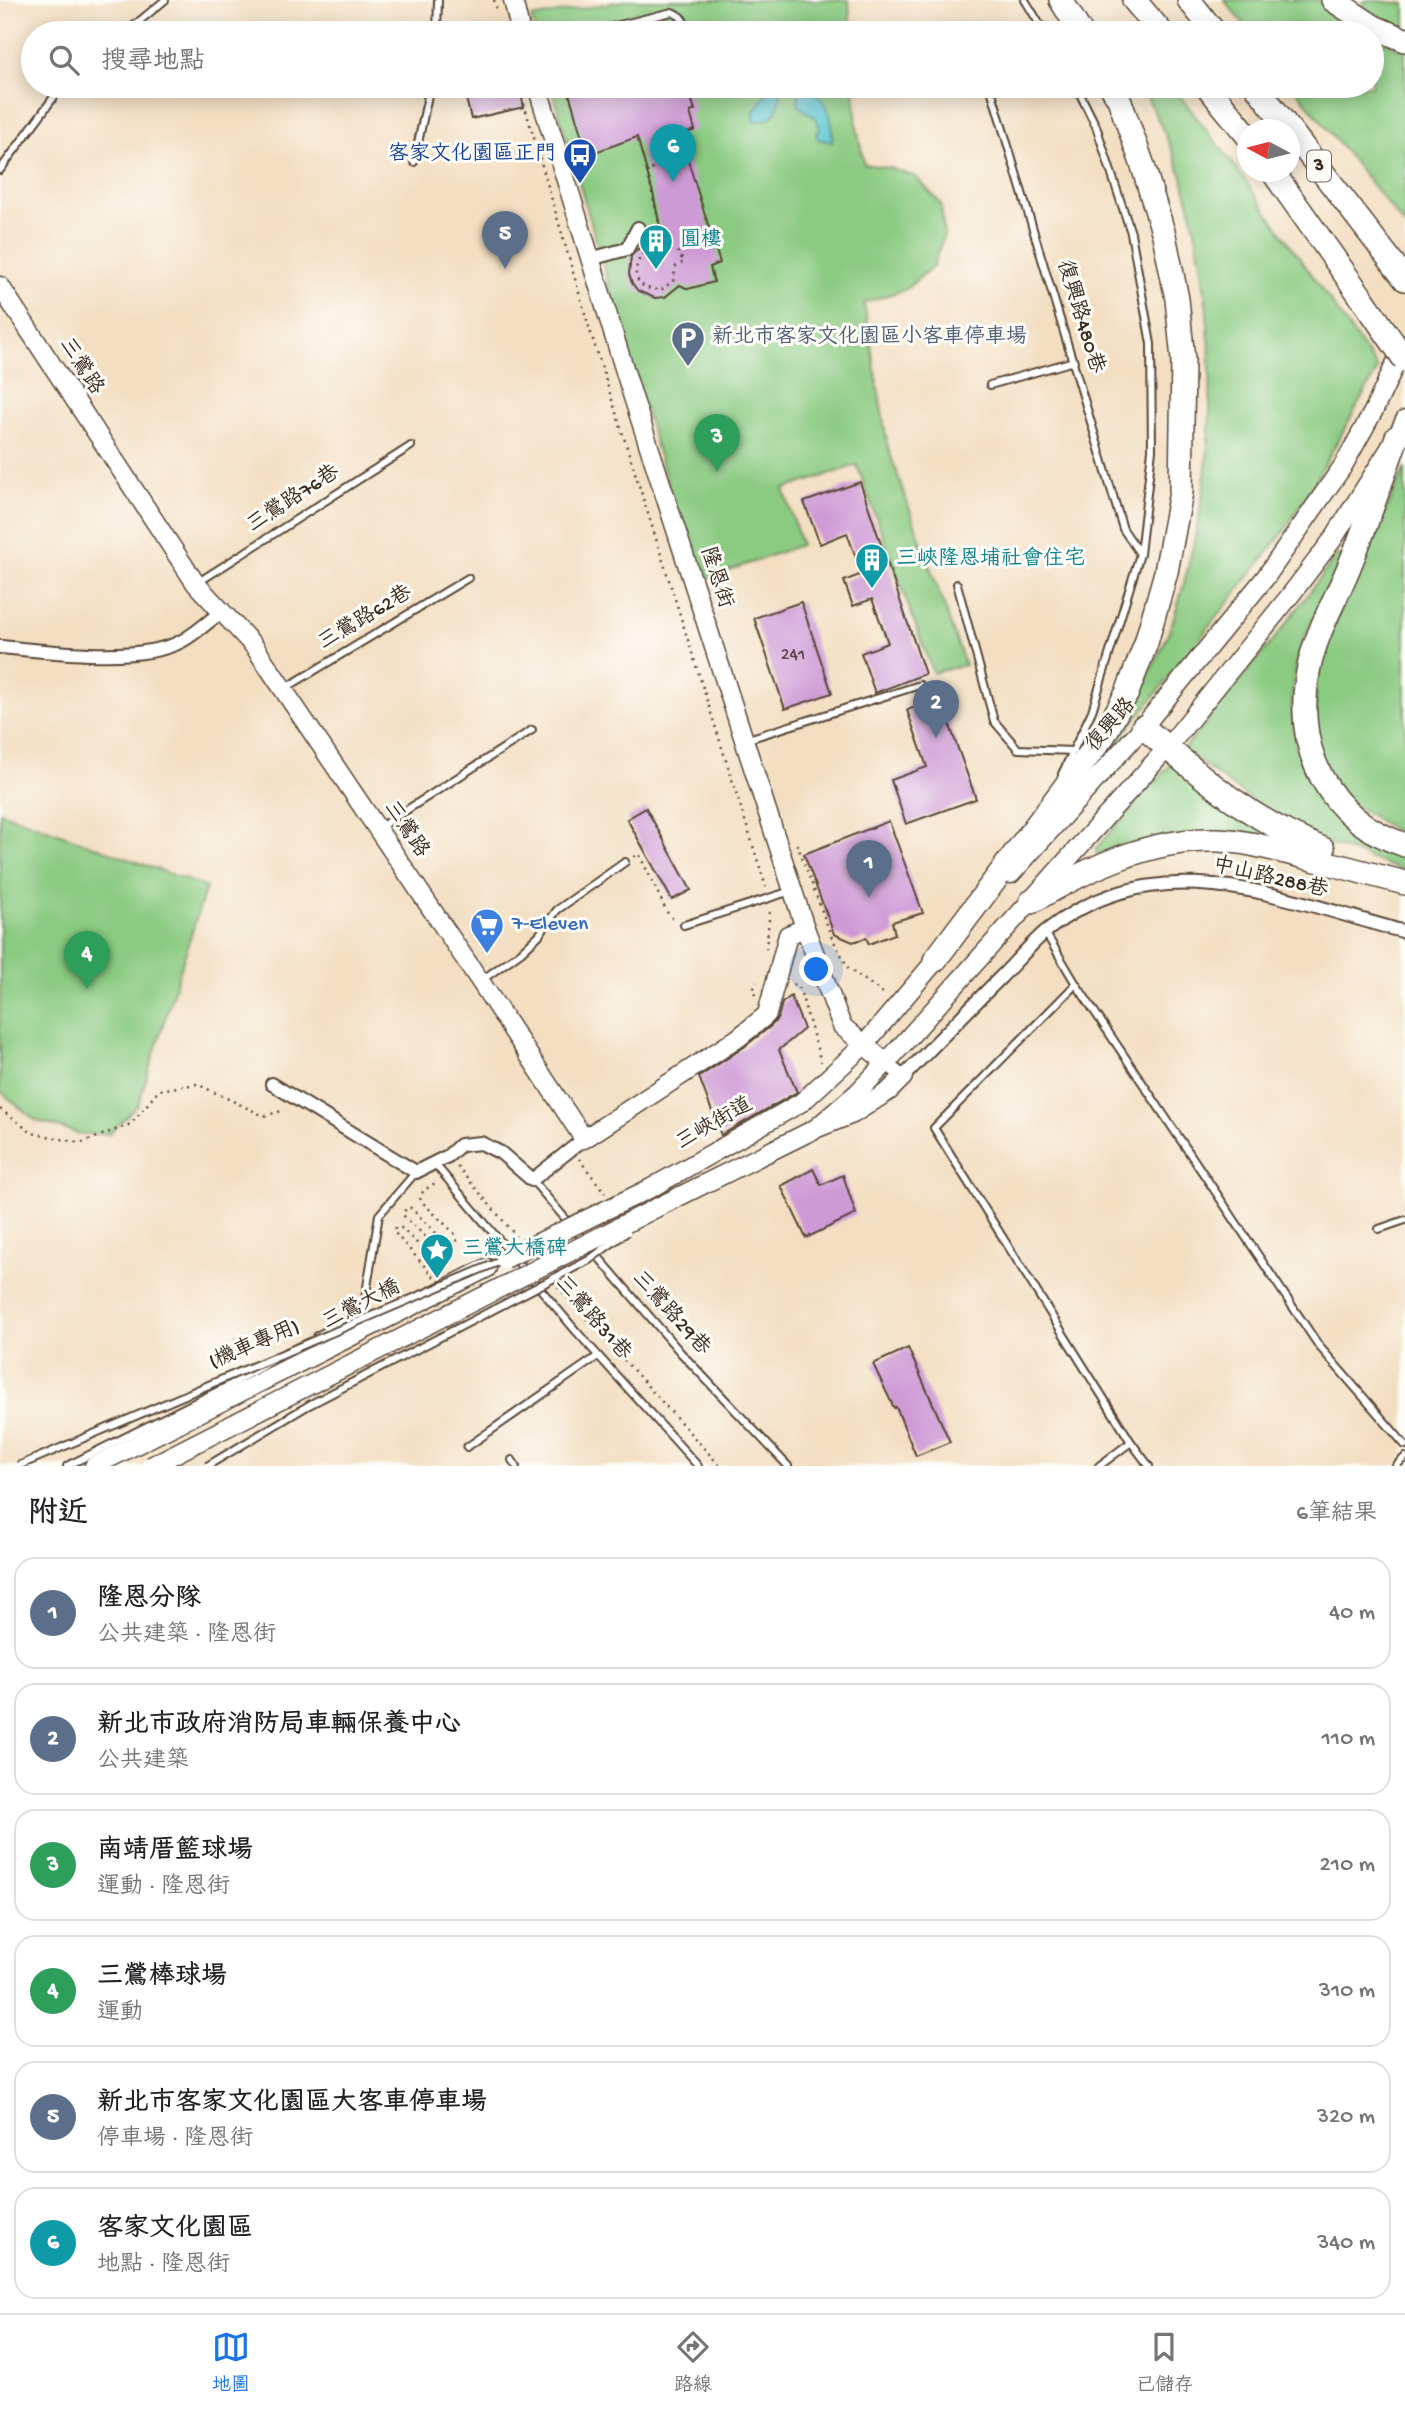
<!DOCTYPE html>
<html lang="zh-TW">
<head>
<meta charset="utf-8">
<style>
	:root { --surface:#fff; --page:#f6f6f6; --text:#202124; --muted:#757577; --line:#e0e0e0; --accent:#1a73e8 }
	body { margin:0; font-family:"Gochi Hand","LXGW WenKai TC",sans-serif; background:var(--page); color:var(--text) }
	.compass { position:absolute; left:1237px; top:119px; width:63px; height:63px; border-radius:50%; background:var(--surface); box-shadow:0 4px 18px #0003; rotate:277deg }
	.you { position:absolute; left:817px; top:970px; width:24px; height:24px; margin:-18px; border:5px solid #fff; border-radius:50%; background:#1a73e8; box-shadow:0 0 0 10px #1a73e833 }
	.badge { display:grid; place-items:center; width:46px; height:46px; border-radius:50%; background:var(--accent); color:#fff; font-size:23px; font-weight:700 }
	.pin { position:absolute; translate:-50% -58px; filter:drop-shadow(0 2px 4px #0008) }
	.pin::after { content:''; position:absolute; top:37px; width:24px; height:21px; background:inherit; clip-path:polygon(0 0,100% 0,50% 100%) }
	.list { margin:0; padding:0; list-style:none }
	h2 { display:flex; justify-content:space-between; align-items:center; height:91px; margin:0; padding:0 28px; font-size:30px }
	h2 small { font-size:23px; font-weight:400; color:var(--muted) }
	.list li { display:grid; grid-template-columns:46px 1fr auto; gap:21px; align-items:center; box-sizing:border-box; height:112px; margin:0 14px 14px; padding:0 14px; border:2px solid var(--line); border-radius:21px }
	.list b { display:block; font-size:26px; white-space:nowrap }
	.list p { margin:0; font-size:23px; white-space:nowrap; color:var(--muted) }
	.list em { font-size:23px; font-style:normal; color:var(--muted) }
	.icon { flex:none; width:38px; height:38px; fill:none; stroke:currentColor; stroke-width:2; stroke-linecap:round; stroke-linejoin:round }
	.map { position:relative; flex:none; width:1405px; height:1466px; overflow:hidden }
	.search { position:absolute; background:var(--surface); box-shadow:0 4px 18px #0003; left:21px; right:21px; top:21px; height:77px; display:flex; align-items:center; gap:18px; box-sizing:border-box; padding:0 24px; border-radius:38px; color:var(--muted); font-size:26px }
	.sheet { height:847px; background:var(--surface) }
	nav { display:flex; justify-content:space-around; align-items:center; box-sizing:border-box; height:98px; border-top:2px solid var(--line); background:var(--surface); font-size:19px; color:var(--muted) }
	nav a { display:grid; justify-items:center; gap:4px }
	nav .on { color:var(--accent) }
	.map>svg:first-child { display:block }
</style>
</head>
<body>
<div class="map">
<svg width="1405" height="1466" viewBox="0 0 1405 1466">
	<rect width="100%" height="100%" fill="#fdfcf7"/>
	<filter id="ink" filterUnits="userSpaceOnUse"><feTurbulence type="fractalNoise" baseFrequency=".0143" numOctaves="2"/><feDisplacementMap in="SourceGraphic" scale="14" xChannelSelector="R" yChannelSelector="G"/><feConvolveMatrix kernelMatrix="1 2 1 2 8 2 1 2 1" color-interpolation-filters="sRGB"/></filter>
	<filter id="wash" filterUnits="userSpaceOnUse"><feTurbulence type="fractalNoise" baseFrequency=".00686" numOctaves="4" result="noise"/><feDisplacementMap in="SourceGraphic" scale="28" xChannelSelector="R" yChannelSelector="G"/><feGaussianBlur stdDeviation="1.57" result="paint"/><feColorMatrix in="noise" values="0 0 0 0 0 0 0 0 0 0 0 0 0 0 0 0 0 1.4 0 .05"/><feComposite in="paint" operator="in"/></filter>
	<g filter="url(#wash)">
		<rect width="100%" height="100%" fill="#f3dec1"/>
		<g fill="#8aca81" stroke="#627a50" stroke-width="2">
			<polygon points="628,0 849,0 851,33 536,33 531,18"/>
			<polygon points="1224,0 1318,0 1364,33 1251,33"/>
			<polygon points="1368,0 1405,4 1405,28 1370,12 1362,3"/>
			<polygon points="1372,37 1405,51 1405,226 1293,86 1372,86"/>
			<polygon points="551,86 854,86 857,128 864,164 890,168 916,177 941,204 944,235 933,266 906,289 864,303 888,448 965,665 933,673 857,465 784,489 801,545 705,579 682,527 658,453"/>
			<path d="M 1141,86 L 1172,86 L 1237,169 L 1378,369 L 1310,490 L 1283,533 L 1100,765 C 1121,724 1146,684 1164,643 C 1175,619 1182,592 1188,567 C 1219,446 1217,319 1188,198 C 1179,159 1159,121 1141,86 Z"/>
			<polygon points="1405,468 1405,837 1351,803 1330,776 1317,745 1315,681 1326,643"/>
			<path d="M 1338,554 L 1343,558 C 1328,588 1302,634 1296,666 C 1282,742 1305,809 1375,847 C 1384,852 1395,855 1405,859 L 1405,871 L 1316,839 L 1280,821 L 1183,750 L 1283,628 Z"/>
			<polygon points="1172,763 1286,845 1097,855 1096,848"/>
			<polygon points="0,812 206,887 138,1105 109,1134 80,1134 35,1120 0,1091"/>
		</g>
		<g fill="#5ac6d2" stroke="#4a7878" stroke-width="2">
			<path d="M 765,86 L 781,86 C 781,105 776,123 754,121 L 754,111 L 765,95 L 763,88 Z"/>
			<path d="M 799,86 L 812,86 C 815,93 819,95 823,101 C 831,112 833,128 832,142 L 818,139 L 816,134 L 820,130 C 818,113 807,115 798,105 Z"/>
		</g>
		<g id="blocks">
			<g fill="#ce9ad6">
				<polygon points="463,86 519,86 524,107 471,119"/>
				<polygon points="567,86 687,86 695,110 690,112 695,130 680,135 720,263 710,267 714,282 688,289 680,285 665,297 655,298 638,291 632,283 629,274 631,256 639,248 648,243 658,241 660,227 653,193 637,137 587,155"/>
				<polygon points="860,482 925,674 875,693 861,653 888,643 872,599 853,606 844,581 862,574 847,533 820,544 804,502"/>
				<polygon points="801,602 832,693 785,709 754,618"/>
				<polygon points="940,698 976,799 906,824 891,780 927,767 907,710"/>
				<polygon points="646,808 691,890 672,900 627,819"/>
				<polygon points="889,821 923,913 892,922 895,934 869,944 866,938 853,942 834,934 804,854"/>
				<polygon points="791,996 804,1029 779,1050 797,1092 721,1135 699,1077 744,1047 771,1026 778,1018 782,1003"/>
				<polygon points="813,1169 821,1185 843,1175 856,1214 806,1238 781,1186"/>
				<polygon points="908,1348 950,1442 916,1456 896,1407 894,1408 873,1364"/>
			</g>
		</g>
	</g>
	<g filter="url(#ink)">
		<use href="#blocks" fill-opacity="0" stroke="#574536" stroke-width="2"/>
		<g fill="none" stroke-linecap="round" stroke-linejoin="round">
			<g stroke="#574536" stroke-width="10">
				<g id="lane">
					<polyline points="1025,0 1045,33"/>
					<polyline points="633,22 637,33"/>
					<polyline points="125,33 165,0"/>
					<polyline points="437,33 438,0"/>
					<path d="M 587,33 L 672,12 C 682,16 687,22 683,33"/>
					<polyline points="990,86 1123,529 1140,554"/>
					<polyline points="414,162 430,86"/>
					<polyline points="0,170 62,86"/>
					<polyline points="990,385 1074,361"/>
					<polyline points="197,583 411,446"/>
					<polyline points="957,584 994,721 1018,749 1074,751"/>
					<polyline points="284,689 468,578"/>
					<polyline points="745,740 920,685"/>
					<polyline points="1062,774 1092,711 1140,554 1152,450 1151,344 1131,233 1096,126 1076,86"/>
					<polyline points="380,827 532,730"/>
					<polyline points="684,925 791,891"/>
					<polyline points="1045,932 1076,984 1319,1346 1405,1445"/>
					<polyline points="482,980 521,952 539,935 557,910 625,862"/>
					<polyline points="1076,984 934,1128 1131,1442 1099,1466"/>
					<polyline points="434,1163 576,1331 698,1466"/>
					<polyline points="533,1181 681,1353 788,1466"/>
					<polyline points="1379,1229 1405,1220"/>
					<polyline points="317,1336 352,1317 364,1305 379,1215 416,1172"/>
					<polyline points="1131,1442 1149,1466"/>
					<polyline points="467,1447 598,1356"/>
					<polyline points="512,1460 516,1466"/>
					<polyline points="67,1466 224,1388 277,1358"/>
					<polyline points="1396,1466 1405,1457"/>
				</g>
			</g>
			<g stroke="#574536" stroke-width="16">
				<g id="street">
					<polyline points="590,259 627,249 638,228"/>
					<path d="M 0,647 C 48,651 139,664 182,641 C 195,634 208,622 221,612"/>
					<path d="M 886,1063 L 903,1077 C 935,1044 967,1011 1000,978 C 1015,963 1029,946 1045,932 C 1157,842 1283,899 1405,932"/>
					<polyline points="272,1084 416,1172 448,1156 460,1145 481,1143 501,1153 532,1180 584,1139"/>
				</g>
			</g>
			<g stroke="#574536" stroke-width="21">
				<g id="secondary">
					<polyline points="513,0 521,33"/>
					<polyline points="537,86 632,394 805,928 842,1026 886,1063"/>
					<polyline points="0,286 196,584 254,646 480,981 584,1139 738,1038 764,1017 767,1014 788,935 805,928"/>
					<polyline points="1011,874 1143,727 1265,578 1343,466 1374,410 1404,345"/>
					<polyline points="815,1129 857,1093 886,1063 1167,748 1289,597 1333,539 1397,437 1405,420"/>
					<polyline points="651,1188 802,1102 864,1045 942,953"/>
					<polyline points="660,1206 815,1129 853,1114 889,1091 903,1077"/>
					<polyline points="94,1466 487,1268"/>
				</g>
			</g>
			<g stroke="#574536" stroke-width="26">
				<g id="highway">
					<polyline points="1061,0 1081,33"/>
					<polyline points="1134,0 1162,33"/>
					<polyline points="1189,0 1215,33"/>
					<polyline points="1333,0 1374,27 1405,40"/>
					<polyline points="1207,86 1248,136"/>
					<polyline points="1256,86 1405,279"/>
					<polyline points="1273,172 1362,298"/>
					<path d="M 1397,437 C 1382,478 1368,521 1351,562 C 1337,598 1315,633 1308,672 C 1294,750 1327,819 1405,845"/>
					<path d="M 1143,727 C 1203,778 1248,819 1323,849"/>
					<path d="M 1031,902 C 1087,869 1150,838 1217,840 C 1246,841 1273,849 1301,856 C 1336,865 1370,874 1405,883"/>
					<polyline points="935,960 1104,735 1127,693 1146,643 1166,572 1181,492 1183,360 1177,299 1164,235 1142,163 1119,99 1111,86"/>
				</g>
			</g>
			<g stroke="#574536" stroke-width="2.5" stroke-dasharray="2 5" stroke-linecap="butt">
				<polyline points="494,0 497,10"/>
				<polyline points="522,97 589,327 766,887"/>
				<polyline points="652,227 660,227 647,171 654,169"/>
				<path d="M 643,253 C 629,274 636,290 661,290 L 673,281 L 676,266 L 684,262 L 675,248"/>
				<polyline points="797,844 832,938 849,969 883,993"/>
				<polyline points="634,857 639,854 668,914 674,920"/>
				<polyline points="766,949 770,910"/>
				<polyline points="793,984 799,987 821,1062"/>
				<polyline points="755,995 753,990 757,982"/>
				<polyline points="0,1109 32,1133 81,1143 131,1124 159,1090 197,1084 264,1116 285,1110"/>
				<polyline points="579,1159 605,1193"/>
				<polyline points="457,1166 516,1236"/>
				<polyline points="434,1277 395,1233 394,1230 396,1227 401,1228 435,1260 441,1260 442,1253 403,1215 406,1208 411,1208 445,1242 454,1244 457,1241 454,1233 420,1200 423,1191 438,1181"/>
				<polyline points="558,1287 720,1466"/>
			</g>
			<use href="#lane" stroke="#fff" stroke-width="6"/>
			<use href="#street" stroke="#fff" stroke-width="12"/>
			<use href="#secondary" stroke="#fff" stroke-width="18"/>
			<use href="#highway" stroke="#fff" stroke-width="23"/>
			<g stroke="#574536" stroke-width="10" stroke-linecap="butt">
				<g id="lane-bridge">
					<polyline points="18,1466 503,1260"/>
					<polyline points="207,1466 309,1405 589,1260 627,1232"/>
				</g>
			</g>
			<g stroke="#574536" stroke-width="21" stroke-linecap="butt">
				<g id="secondary-bridge">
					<polyline points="505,1259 651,1188"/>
					<polyline points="151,1466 660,1206"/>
				</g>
			</g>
			<g stroke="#574536" stroke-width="26" stroke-linecap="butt">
				<polyline id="highway-bridge" points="1362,298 1405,360"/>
			</g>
			<use href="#lane-bridge" stroke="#fff" stroke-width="6"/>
			<use href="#secondary-bridge" stroke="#fff" stroke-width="18"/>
			<use href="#highway-bridge" stroke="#fff" stroke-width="23"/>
		</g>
	</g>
	<defs>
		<g id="bus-pin" transform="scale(1.75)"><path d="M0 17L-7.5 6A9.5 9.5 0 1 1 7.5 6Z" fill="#1a4fb4" stroke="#fdfcf7"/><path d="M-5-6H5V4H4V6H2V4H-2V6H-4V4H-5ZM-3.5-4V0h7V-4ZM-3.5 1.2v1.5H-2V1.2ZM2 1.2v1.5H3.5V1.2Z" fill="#fff"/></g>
		<g id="building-pin" transform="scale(1.75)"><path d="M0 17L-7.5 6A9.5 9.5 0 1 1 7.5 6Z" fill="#0f9aa8" stroke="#fdfcf7"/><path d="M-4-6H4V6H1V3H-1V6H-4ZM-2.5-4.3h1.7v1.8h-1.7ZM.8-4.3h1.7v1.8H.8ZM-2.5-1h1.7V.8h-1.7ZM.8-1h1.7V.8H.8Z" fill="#fff"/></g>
		<g id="parking-pin" transform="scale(1.75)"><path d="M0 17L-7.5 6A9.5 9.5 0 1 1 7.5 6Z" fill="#5c6f8a" stroke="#fdfcf7"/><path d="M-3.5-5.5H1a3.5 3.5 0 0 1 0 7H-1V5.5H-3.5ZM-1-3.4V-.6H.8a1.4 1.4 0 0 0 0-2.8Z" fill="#fff"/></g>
		<g id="supermarket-pin" transform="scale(1.75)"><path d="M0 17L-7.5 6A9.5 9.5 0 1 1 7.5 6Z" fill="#3f7fe0" stroke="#fdfcf7"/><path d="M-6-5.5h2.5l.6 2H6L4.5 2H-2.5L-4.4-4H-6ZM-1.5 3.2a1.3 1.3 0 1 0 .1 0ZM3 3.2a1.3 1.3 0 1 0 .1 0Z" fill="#fff"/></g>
		<g id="sight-pin" transform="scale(1.75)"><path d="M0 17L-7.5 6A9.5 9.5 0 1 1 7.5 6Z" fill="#0f9aa8" stroke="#fdfcf7"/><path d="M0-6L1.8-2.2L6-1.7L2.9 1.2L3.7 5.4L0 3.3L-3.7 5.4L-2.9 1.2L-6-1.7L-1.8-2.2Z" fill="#fff"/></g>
	</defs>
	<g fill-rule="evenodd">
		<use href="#bus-pin" x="580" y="155"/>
		<use href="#building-pin" x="656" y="241"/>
		<use href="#parking-pin" x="688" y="338"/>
		<use href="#building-pin" x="872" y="560"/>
		<use href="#supermarket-pin" x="487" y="925"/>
		<use href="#sight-pin" x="437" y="1250"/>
	</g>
	<g text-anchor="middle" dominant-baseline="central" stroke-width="6" stroke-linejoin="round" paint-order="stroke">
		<g font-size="18" fill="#60464c">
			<text x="793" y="655">241</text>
		</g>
		<rect fill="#fdfcf7" stroke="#75695f" stroke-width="2" x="1307" y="150.5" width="24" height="31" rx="5"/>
		<g font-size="19" font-weight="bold" fill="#3b2a1e">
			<text x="1319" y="166">3</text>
		</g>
		<g font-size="21" fill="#164399" stroke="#fdfcf7" text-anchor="end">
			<text x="556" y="155">客家文化園區正門</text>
		</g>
		<g font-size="21" fill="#0d838f" stroke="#fdfcf7" text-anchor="start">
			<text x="680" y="241">圓樓</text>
			<text x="896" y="560">三峽隆恩埔社會住宅</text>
			<text x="462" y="1250">三鶯大橋碑</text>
		</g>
		<g font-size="21" fill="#3b2a1e" stroke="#fdfcf7">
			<text transform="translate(1079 317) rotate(73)">復興路480巷</text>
			<text transform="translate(80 367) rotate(57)">三鶯路</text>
			<text transform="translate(294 500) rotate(-33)">三鶯路76巷</text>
			<text transform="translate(715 578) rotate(72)">隆恩街</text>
			<text transform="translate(366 619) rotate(-31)">三鶯路62巷</text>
			<text transform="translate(1112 726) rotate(-49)">復興路</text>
			<text transform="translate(405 830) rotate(56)">三鶯路</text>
			<text transform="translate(1270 879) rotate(13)">中山路288巷</text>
			<text transform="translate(715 1125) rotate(-30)">三峽街道</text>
			<text transform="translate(362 1306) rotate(-27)">三鶯大橋</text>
			<text transform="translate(670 1314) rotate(48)">三鶯路29巷</text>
			<text transform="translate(592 1319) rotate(49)">三鶯路31巷</text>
			<text transform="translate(255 1346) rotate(-23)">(機車專用)</text>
		</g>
		<g font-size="21" fill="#4e5e75" stroke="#fdfcf7" text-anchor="start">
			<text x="712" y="338">新北市客家文化園區小客車停車場</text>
		</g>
		<g font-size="21" fill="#366cbe" stroke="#fdfcf7" text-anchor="start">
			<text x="512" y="925">7-Eleven</text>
		</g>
	</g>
</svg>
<svg class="compass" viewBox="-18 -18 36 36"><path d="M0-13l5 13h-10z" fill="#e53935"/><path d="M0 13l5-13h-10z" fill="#757577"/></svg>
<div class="you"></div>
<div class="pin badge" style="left:869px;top:898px;background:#5c6f8a">1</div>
<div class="pin badge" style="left:936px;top:738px;background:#5c6f8a">2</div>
<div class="pin badge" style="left:717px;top:472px;background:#2e9e5b">3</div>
<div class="pin badge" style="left:87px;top:989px;background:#2e9e5b">4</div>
<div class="pin badge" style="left:505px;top:269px;background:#5c6f8a">5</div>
<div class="pin badge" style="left:673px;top:182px;background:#0f9aa8">6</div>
<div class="search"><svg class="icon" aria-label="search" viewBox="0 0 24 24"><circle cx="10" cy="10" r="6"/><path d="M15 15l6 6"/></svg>搜尋地點</div>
</div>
<section class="sheet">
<h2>附近<small>6筆結果</small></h2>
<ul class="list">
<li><span class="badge" style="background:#5c6f8a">1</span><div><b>隆恩分隊</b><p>公共建築 · 隆恩街</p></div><em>40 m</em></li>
<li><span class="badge" style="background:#5c6f8a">2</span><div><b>新北市政府消防局車輛保養中心</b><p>公共建築</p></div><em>110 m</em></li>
<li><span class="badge" style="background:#2e9e5b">3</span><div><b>南靖厝籃球場</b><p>運動 · 隆恩街</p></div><em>210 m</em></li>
<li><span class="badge" style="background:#2e9e5b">4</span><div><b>三鶯棒球場</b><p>運動</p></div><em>310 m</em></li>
<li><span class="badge" style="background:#5c6f8a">5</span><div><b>新北市客家文化園區大客車停車場</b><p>停車場 · 隆恩街</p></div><em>320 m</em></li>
<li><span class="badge" style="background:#0f9aa8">6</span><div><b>客家文化園區</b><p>地點 · 隆恩街</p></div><em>340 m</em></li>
</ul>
</section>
<nav>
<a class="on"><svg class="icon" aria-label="map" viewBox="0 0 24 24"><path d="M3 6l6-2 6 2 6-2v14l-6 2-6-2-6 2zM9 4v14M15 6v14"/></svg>地圖</a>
<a><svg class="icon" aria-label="directions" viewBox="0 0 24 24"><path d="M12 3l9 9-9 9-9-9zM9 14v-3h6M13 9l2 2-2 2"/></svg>路線</a>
<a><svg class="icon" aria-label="saved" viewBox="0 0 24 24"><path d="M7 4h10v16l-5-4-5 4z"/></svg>已儲存</a>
</nav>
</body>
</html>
